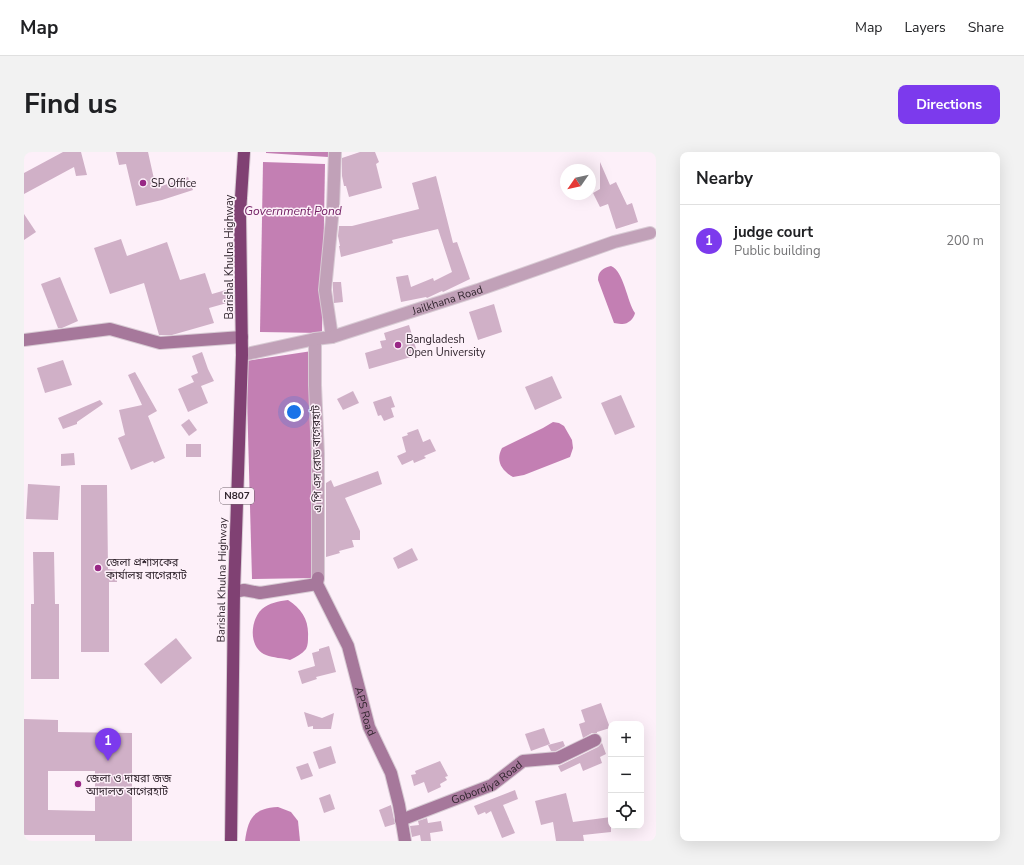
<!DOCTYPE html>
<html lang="en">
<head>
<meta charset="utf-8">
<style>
	:root { --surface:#fff; --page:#f2f2f2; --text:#202124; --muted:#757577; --line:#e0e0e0; --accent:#7c3aed }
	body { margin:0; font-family:"Nunito Sans","Noto Sans Bengali",sans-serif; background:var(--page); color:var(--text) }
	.controls { position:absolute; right:12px; bottom:12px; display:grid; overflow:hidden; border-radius:8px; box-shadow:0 4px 16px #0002 }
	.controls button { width:36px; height:36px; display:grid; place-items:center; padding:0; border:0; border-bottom:1px solid var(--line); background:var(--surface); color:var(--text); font:20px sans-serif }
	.compass { position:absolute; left:536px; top:12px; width:36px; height:36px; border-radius:50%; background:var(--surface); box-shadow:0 4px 16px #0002; rotate:236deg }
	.you { position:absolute; left:270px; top:260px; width:14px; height:14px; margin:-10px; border:3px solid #fff; border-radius:50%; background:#1a73e8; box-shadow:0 0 0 6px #1a73e833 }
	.badge { display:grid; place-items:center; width:26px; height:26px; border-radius:50%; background:var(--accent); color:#fff; font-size:13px; font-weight:700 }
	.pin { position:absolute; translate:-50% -33px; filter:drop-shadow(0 1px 2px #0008) }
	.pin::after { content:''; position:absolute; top:21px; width:14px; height:12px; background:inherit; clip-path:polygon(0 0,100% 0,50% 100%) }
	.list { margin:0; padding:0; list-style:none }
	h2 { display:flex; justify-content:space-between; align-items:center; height:52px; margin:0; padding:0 16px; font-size:17px }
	h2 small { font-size:13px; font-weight:400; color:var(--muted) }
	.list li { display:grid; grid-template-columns:26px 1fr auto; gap:12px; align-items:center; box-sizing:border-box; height:72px; padding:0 16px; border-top:1px solid var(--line) }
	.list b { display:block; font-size:15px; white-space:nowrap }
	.list p { margin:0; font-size:13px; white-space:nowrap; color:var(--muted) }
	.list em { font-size:13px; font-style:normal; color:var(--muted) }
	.icon { flex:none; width:22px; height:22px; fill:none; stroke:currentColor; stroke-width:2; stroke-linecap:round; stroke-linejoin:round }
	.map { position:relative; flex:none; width:632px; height:689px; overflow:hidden; border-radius:8px }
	header { display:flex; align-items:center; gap:24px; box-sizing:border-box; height:56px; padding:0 20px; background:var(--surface); border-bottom:1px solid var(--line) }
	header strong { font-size:19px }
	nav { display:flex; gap:22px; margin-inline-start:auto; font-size:14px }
	.intro { display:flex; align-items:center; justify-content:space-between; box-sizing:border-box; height:96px; padding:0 24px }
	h1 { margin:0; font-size:28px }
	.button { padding:10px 18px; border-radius:8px; background:var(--accent); color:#fff; font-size:14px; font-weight:700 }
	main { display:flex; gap:24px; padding:0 24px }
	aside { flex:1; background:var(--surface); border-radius:8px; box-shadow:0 4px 16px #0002 }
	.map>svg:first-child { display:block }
</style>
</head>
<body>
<header>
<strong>Map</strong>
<nav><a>Map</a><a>Layers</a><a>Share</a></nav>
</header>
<div class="intro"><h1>Find us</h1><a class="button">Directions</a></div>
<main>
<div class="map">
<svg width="632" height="689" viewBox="0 0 632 689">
	<rect width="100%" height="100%" fill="#fdf0f9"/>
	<g fill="#c37fb3">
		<polygon points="242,0 305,0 304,5 242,1"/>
		<polygon points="239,10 301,12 298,181 236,180"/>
		<path d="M 587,114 C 600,119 603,150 611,161 C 610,167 603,173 597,172 C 594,172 592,171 590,171 L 574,128 C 574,119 579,116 587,114 Z"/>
		<polygon points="288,199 290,426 228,427 222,209"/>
		<path d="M 529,270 L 535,271 L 540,274 L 548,288 L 549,296 L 546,305 L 500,323 L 489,325 C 478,319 471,309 478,296 L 519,276 Z"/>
		<path d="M 264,448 C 278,457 285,468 284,485 C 284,489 284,493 282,497 C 278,502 272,505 266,508 C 259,506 249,506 242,503 C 224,496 226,468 238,457 C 245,451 255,449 264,448 Z"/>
		<path d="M 254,655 L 267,660 L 274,669 L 276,689 L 221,689 C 224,666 230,656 254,655 Z"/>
	</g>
	<g fill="#d0b0c7" fill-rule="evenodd">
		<polygon points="39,0 57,0 63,23 52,24 50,15 0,42 0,21"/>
		<polygon points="92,0 124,0 132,36 164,25 169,38 138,48 112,54 102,12 95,13"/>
		<polygon points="336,0 351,0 355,10 352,12 358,36 325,45 322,34 320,34 318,24 318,6"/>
		<polygon points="576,10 586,33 592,30 603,53 608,51 614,70 592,77 584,52 576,55 569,41 576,37"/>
		<polygon points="412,24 429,91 433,90 446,127 419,140 418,139 403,146 402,145 377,150 372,125 384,123 387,135 409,126 410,129 428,120 414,77 368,88 369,91 317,105 315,94 316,94 314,84 315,74 328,74 395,57 388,31"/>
		<polygon points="0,62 12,80 0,88"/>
		<polygon points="97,87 103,104 143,90 156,128 181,121 188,142 209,136 210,149 185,156 190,171 148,183 135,183 120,131 86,142 70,96"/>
		<polygon points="36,125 54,169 38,176 34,176 17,132"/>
		<polygon points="309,130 317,130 319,150 310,151 309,138"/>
		<polygon points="470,152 478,180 454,188 445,160"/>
		<polygon points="385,173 394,203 345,217 341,201 358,196 356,189 362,188 360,181"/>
		<polygon points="178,200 184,217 190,229 177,234 184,251 164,260 154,237 170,230 167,224 174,221 168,204"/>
		<polygon points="39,208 48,233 21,241 13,216"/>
		<polygon points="111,220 133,259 124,264 141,306 130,311 129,309 107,318 94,286 101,283 95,258 118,253 104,223"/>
		<polygon points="528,224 538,246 511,258 501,235"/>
		<polygon points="329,239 335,251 319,258 313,247"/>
		<polygon points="597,243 611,275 591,283 577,251"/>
		<polygon points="367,244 371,255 367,256 370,265 360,269 357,263 354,264 349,250"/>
		<polygon points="76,248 79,252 53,270 53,272 39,277 34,266"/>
		<polygon points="165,267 173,278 165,284 157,273"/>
		<polygon points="394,277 399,290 406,287 412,299 400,304 402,306 390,311 389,308 378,313 373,304 382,300 378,285 384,283 383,281"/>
		<rect x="162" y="292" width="15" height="13"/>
		<polygon points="50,301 51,313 37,314 37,302"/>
		<polygon points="354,319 358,332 321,346 336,379 336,388 328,388 330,395 315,399 316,401 302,405 302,331 307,328 310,335"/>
		<polygon points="4,332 36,334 34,368 2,367"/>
		<polygon points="57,333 83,333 84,417 93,418 93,430 85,430 85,500 57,500"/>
		<polygon points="388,396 394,408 374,417 369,406"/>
		<polygon points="9,400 30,400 31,452 35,452 35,527 7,527 7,452 10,452"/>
		<polygon points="152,486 168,506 137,532 120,512"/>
		<polygon points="305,494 312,520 292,525 293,527 278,532 274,519 291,514 288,501 295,499 295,497"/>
		<polygon points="577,551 586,576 573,580 573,581 568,581 559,586 555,572 561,570 557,558"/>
		<polygon points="280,560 298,566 310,561 307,577 289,577 289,574 284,575"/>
		<path d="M 0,567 L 34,568 L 34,580 L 108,581 L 108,689 L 71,689 L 71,683 L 0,683 ZM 24,619 L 71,619 L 71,659 L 24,658 Z"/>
		<polygon points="520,576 526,592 507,599 501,582"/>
		<polygon points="539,589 541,594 532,599 527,599 524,593"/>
		<polygon points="578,591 582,602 576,605 578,611 559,619 556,611 537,620 534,614 537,613 574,595"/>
		<polygon points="307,594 312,611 295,617 289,600"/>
		<polygon points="416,609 424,624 421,625 423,628 416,632 417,635 404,641 400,630 390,634 387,623 392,622 391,619"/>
		<polygon points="284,611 289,624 277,628 272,615"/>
		<polygon points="491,638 494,647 479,653 491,681 478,686 467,659 462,662 461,660 454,663 450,654"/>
		<polygon points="542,641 549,670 587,665 587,680 559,683 560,689 532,689 529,670 517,673 511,649"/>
		<polygon points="306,642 311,657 300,661 295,646"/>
		<polygon points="367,653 371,672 361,675 355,658"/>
		<polygon points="403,666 404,671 417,669 419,679 406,681 407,689 397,689 396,683 388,685 386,674 395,673 394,669"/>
	</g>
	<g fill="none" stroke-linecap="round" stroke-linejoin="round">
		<g stroke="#d8cbd4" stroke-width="14">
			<g id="street">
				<polyline points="308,185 301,138 309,56 311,0"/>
				<polyline points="291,187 291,233 294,302 294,426"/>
				<path id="s1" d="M 218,203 L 291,187 L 308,185 L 454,138 L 590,90 L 626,81"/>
			</g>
		</g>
		<g stroke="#d8cbd4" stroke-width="14">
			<g id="secondary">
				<polyline points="0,188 86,177 136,191 218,185"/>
				<path id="s2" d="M 294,426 L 293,432 L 324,494 L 345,575 L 367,621 L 375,653 L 381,689"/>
				<polyline points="210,440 220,438 236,441 293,432"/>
				<path id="s3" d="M 377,668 L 468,633 L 499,609 L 534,606 L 571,588"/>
			</g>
		</g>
		<g stroke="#d8cbd4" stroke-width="14">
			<polyline id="highway" points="207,689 210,440 218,203 216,61 220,0"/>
		</g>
		<use href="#street" stroke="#c1a1b8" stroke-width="12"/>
		<use href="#secondary" stroke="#a6789b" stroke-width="12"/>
		<use href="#highway" stroke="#804173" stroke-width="12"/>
	</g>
	<g fill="#982785" stroke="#fdf0f9" stroke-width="1.5">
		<circle cx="119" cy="31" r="4"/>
		<circle cx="374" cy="193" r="4"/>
		<circle cx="74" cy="416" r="4"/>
		<circle cx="54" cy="632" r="4"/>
	</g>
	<g text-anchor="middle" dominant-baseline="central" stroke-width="3" stroke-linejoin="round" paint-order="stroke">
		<rect fill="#fdf0f9" stroke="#6e626b" stroke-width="1" x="196" y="336" width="34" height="16" rx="3"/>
		<g font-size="10" font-weight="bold" fill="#31252e">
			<text x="213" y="344">N807</text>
		</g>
		<g font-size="11" fill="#31252e" stroke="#fdf0f9" text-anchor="start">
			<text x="127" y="31">SP Office</text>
			<text x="382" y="187">Bangladesh<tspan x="382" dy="13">Open University</tspan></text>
			<text x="82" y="410">জেলা প্রশাসকের<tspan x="82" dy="13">কার্যালয় বাগেরহাট</tspan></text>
			<text x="62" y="626">জেলা ও দায়রা জজ<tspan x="62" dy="13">আদালত বাগেরহাট</tspan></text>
		</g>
		<g font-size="11" fill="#31252e" stroke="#fdf0f9">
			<text transform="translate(205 105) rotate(-90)">Barishal Khulna Highway</text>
			<text stroke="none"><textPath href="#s1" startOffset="213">Jailkhana Road</textPath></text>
			<text transform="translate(293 307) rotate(-91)">এ পি এস রোড বাগেরহাট</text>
			<text transform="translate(198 428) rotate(-89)">Barishal Khulna Highway</text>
			<text stroke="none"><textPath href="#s2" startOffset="143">APS Road</textPath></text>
			<text stroke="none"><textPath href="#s3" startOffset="94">Gobordiya Road</textPath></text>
		</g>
		<g font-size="12" font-style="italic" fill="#732265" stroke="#fdf0f9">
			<text x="269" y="59">Government Pond</text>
		</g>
	</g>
</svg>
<div class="controls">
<button>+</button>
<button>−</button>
<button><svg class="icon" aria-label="locate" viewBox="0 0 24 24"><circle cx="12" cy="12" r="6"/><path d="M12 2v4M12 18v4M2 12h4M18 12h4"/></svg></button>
</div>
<svg class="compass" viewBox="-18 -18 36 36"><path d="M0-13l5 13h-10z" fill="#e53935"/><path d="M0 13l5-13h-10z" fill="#757577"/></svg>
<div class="you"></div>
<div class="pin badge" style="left:84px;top:609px">1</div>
</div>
<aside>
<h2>Nearby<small></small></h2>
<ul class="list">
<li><span class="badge">1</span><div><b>judge court</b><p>Public building</p></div><em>200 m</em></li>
</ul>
</aside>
</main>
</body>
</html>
